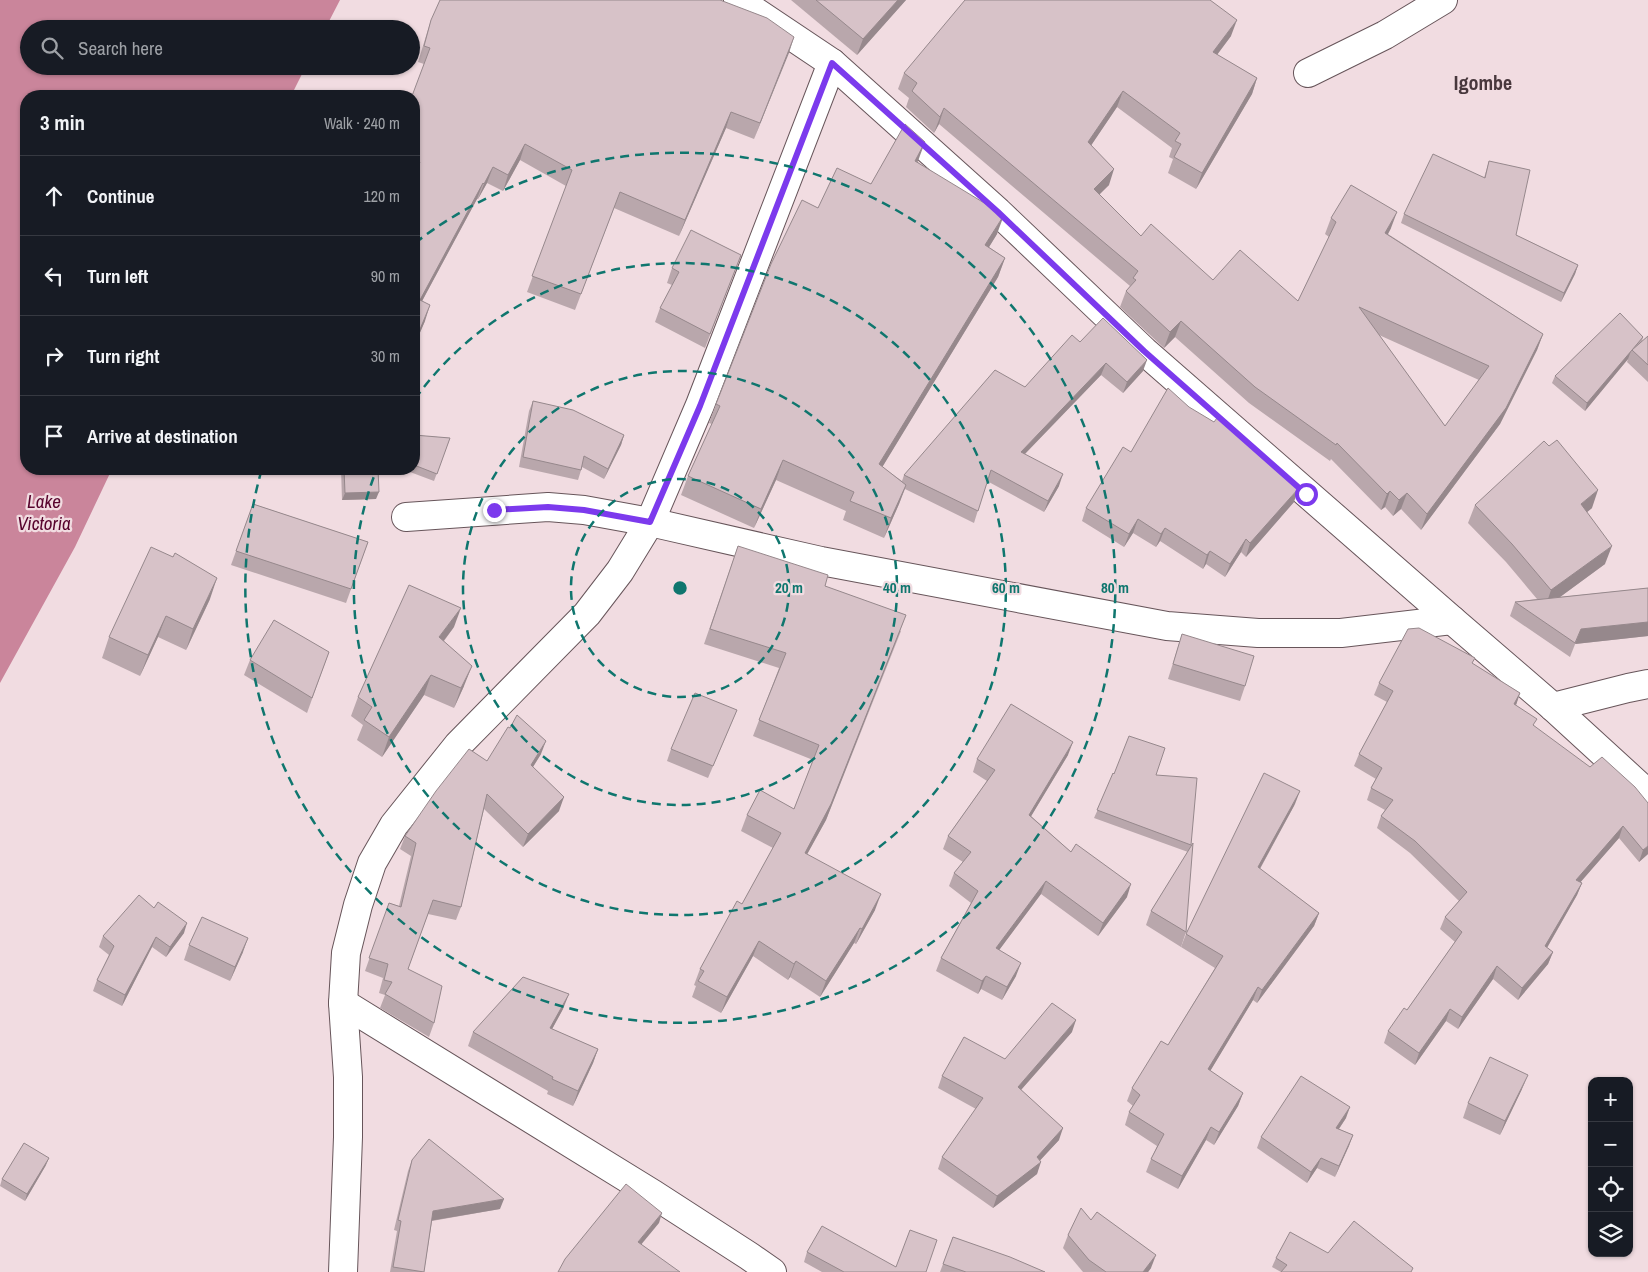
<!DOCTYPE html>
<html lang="en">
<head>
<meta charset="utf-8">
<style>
	:root { --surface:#171b24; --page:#242831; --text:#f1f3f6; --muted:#9ea1a6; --line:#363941 }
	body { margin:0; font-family:"Archivo Narrow",sans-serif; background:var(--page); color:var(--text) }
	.controls { position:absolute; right:15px; bottom:15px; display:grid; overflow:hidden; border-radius:10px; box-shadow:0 1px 4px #0004 }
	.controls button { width:45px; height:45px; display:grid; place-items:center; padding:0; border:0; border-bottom:1px solid var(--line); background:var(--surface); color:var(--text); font:25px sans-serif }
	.stop { position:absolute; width:15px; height:15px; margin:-11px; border:4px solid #7c3aed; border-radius:50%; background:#fff }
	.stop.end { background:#7c3aed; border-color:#fff; box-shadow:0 1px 5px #0008 }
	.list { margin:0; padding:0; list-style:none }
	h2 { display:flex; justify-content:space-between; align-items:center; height:65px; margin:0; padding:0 20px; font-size:21px }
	h2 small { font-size:16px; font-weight:400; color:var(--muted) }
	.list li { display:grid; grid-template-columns:32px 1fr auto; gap:15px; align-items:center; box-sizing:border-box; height:80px; padding:0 20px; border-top:1px solid var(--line) }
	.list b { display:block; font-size:19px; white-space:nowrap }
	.list em { font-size:16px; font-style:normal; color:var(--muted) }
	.icon { flex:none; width:28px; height:28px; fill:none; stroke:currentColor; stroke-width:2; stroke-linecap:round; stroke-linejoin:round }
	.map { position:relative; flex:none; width:1648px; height:1272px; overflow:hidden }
	.search { position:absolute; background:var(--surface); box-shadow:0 1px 4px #0004; left:20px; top:20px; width:400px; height:55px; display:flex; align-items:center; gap:12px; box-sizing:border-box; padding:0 18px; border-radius:28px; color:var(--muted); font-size:19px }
	.panel { position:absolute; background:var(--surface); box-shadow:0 1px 4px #0004; left:20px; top:90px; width:400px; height:385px; border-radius:20px }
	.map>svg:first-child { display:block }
</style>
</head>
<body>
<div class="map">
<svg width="1648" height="1272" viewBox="0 0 1648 1272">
	<rect width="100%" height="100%" fill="#f1dce1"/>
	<polygon fill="#ca859b" points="0,0 340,0 325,29 29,29 29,66 306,66 291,96 26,96 26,469 112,469 75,547 0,683"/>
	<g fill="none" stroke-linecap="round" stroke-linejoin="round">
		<g stroke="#67555a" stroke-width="30">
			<g id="minor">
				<polyline points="738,0 832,63 998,212 1144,351 1452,620 1553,707 1648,794"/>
				<polyline points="1308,73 1385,35 1443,0"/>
				<polyline points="406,517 548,507 584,510 650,522 821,561 1167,626 1258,633 1341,633 1452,620"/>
				<polyline points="1553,707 1628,688 1648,684"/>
				<polyline points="343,1003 653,1194 749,1256 772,1272"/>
				<polyline points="343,1272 348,1137 348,1077 343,1003 346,953 358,905 372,863 394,825 458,745 587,614 620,571 650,522 700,405 832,63"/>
			</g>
		</g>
		<use href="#minor" stroke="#fff" stroke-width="28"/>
	</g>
	<g fill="#b9a7ac" fill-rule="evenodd">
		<polygon points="791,0 906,0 857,55"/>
		<polygon points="431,20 794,37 754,139 726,128 679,236 614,208 575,310 527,292 566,186 520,160 503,191 487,183 478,199 477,199 422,301 425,321 414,346 414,96 424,64 418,62 426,36"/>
		<path d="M 1231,36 L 1217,55 L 1257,78 L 1252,94 L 1196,189 L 1168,173 L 1173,159 L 1169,157 L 1172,148 L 1117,107 L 1091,145 L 1109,185 L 1099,194 L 1141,236 L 1213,280 L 1298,301 L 1329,237 L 1325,234 L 1331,218 L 1391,228 L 1388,234 L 1543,334 L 1537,350 L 1500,424 L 1421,530 L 1401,509 L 1393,516 L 1385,507 L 1381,510 L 1331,459 L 1330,461 L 1249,403 L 1175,337 L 1164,348 L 1120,307 L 1126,291 L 1130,286 L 939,124 L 934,133 L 906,107 L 909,98 L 898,89 L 904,73 ZM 1379,335 L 1479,380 L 1445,426 Z"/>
		<polygon points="1489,161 1516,235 1578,265 1575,274 1561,302 1401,223 1404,214 1484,178"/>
		<polygon points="918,162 997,234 989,247 1005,258 998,277 882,467 902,481 904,475 1025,387 1080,342 1143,371 1123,393 1101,375 1025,454 1059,486 1044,512 987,481 974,523 905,489 899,504 884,538 843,520 846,511 776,480 754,528 681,495 688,476 712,424 709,423 716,404 818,208"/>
		<polygon points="741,255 705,348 655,322 660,308 672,285 667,283 672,268"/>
		<polygon points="1648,336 1648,382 1627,362 1628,359 1585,411 1552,383 1555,376 1643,337 1642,341"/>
		<polygon points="533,401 624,435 621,445 604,479 582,467 578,480 519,467 529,411"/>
		<polygon points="414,435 450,438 434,481 402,469 414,469"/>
		<polygon points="1131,452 1294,502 1246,557 1241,552 1225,577 1206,564 1203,569 1160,541 1156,547 1133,533 1124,547 1082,521 1086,508"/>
		<polygon points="341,469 378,469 376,499 342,500"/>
		<polygon points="253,504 368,542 346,603 231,565"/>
		<polygon points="1475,505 1592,508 1587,512 1605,564 1560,597 1648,588 1648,636 1575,644 1570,657 1510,616 1515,602 1537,599 1506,562 1468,523"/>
		<polygon points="738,546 825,586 901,631 826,820 807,854 875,910 856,944 854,943 820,997 790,977 788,980 753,956 721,1013 692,997 696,986 694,985 700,969 742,904 773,848 741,831 747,815 794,809 813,760 753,736 779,668 704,644"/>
		<polygon points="210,599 186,650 158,637 140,676 102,658 109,637"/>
		<polygon points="454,627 444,641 464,686 454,708 424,695 382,757 357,740 363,725 351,716 358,697"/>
		<polygon points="1182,634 1245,686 1240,701 1168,679"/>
		<polygon points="329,652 307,713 244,675 250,660"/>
		<polygon points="1473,664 1520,693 1516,705 1648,854 1639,862 1619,838 1580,882 1582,883 1577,895 1547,948 1553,952 1548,964 1518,1000 1493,979 1458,1029 1446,1021 1415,1065 1384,1043 1388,1031 1407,1010 1455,942 1440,929 1445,917 1459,901 1410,853 1377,828 1381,816 1385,810 1367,800 1371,788 1376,779 1354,766 1359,754 1387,702 1374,695 1379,683"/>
		<polygon points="737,710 708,778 667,761 671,749"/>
		<polygon points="541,754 533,767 559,811 523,847 484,809 461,907 456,920 428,914 408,969 434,1023 429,1037 380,1008 385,995 379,993 383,978 365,971 389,903 399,906 411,856 400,849 405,836 487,761"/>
		<polygon points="1068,755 1031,816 1071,852 1127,897 1098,936 1041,894 999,950 1016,976 1002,1000 981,989 978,994 936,971 941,958 971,903 949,886 954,873 963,862 943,849 948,836 987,781 973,772 977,759"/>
		<polygon points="1114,774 1156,775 1191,845 1190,850 1186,932 1181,947 1146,925 1151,911 1188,852 1094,818"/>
		<polygon points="1295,804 1260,869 1319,913 1314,926 1257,1003 1253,1000 1210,1071 1243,1093 1238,1106 1214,1145 1206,1140 1178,1189 1146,1172 1151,1159 1157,1146 1125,1125 1129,1112 1133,1106 1127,1101 1132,1088 1168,1045 1215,968 1181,947 1186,934"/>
		<polygon points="184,933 166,957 152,947 122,1006 93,991 97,980 109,955 99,947 103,936"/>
		<polygon points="189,945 243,952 230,981 184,960"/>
		<polygon points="563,1009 552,1029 598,1049 593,1063 573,1106 547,1094 548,1091 468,1046 473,1032"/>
		<polygon points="1072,1032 1021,1090 1059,1140 1040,1160 1037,1174 993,1208 938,1169 942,1157 976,1109 938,1088 942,1076 1005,1059"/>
		<polygon points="1522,1089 1500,1135 1463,1118 1468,1103"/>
		<polygon points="1346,1118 1339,1129 1353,1135 1335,1177 1317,1168 1307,1183 1257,1148 1261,1137"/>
		<polygon points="412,1160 500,1209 432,1221 424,1272 390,1272 397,1231 394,1230 408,1171"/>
		<polygon points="46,1165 25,1201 0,1186 2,1179"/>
		<polygon points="1091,1220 1151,1268 1148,1272 1083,1272 1063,1248 1068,1235"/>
		<polygon points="953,1237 1045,1272 940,1272"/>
		<polygon points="807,1252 896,1267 926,1272 822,1272 804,1262"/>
		<polygon points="1328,1253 1281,1272 1272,1267 1276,1258"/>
	</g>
	<g fill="#96888c">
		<polygon points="898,0 906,0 857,55 863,39"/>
		<polygon points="1237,20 1231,36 1207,68 1213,52"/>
		<polygon points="794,37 789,53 754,139 760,123"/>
		<polygon points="1257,78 1252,94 1196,189 1202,173"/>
		<polygon points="1123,91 1117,107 1082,159 1088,142"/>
		<polygon points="944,108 939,124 934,133 940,117"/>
		<polygon points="731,112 726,128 679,236 685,220"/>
		<polygon points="925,142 918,161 908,180 915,161"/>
		<polygon points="525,144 520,160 503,191 508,175"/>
		<polygon points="493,167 487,183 478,199 484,184"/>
		<polygon points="1114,169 1109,185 1088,206 1094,189"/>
		<polygon points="483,183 477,199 414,316 420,300"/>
		<polygon points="1397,212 1391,228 1380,249 1385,233"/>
		<polygon points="1004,215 997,234 978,265 985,245"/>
		<polygon points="1005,258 998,277 872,484 879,464"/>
		<polygon points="1578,265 1575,274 1561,302 1564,293"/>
		<polygon points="430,305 425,321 414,346 414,344"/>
		<polygon points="1181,321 1175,337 1164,348 1170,332"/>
		<polygon points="1543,334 1537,350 1500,424 1421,530 1427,514"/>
		<polygon points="1631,351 1628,359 1585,411 1587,403"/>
		<polygon points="1147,360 1143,371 1123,393 1127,382"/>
		<polygon points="1106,363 1101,375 1016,463 1021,452"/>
		<polygon points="624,435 621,445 604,479 608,469"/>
		<polygon points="783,460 776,480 754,528 761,509"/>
		<polygon points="1063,474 1059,486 1044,512 1048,501"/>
		<polygon points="906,485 899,504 884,538 891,518"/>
		<polygon points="1298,489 1294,502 1246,557 1250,543"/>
		<polygon points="1598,490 1592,508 1575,522 1581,504"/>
		<polygon points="1390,491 1385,507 1381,510 1387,494"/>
		<polygon points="379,492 376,499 342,500 345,493"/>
		<polygon points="1407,493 1401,509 1393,516 1399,500"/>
		<polygon points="1138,519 1133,533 1124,547 1129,534"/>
		<polygon points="1165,528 1160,541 1156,547 1161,534"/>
		<polygon points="1246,539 1241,552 1225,577 1230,564"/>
		<polygon points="1612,546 1605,564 1545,608 1551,590"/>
		<polygon points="1210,551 1206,564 1203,569 1207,555"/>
		<polygon points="217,578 210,599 186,650 193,629"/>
		<polygon points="461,608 454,627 432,656 439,637"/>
		<polygon points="906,615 826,820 799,869 805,853"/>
		<polygon points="166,616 158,637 140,676 148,655"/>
		<polygon points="1648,622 1648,636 1575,644 1570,657 1581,629"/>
		<polygon points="472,666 464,686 454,708 461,688"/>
		<polygon points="431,675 424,695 382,757 389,737"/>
		<polygon points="1520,693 1516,705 1514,704"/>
		<polygon points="546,741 541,754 526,778 531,765"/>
		<polygon points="1073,742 1068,755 1024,828 1029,815"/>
		<polygon points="1300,791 1295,804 1253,881 1258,867"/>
		<polygon points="564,797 559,811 523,847 528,834"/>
		<polygon points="1623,826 1619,838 1572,892 1576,880"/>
		<polygon points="1648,846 1648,854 1639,862 1643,850"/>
		<polygon points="1046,881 1041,894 991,961 996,948"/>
		<polygon points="1582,883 1577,895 1541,958 1545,946"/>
		<polygon points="1131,884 1127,897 1098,936 1103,923"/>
		<polygon points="881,894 875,910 856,944 862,929"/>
		<polygon points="1319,913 1314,926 1257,1003 1262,990"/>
		<polygon points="187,923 184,933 166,957 170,947"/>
		<polygon points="860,928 854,943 820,997 826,981"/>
		<polygon points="156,937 152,947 122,1006 125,995"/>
		<polygon points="248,938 243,952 230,981 235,967"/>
		<polygon points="759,941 753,956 721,1013 727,997"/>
		<polygon points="1553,952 1548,964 1518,1000 1522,988"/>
		<polygon points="796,961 790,977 788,980 794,964"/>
		<polygon points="1021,963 1016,976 1002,1000 1007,987"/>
		<polygon points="1497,966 1493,979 1458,1029 1462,1017"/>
		<polygon points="986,976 981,989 978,994 982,981"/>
		<polygon points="1258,987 1253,1000 1203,1083 1208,1069"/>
		<polygon points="569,994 563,1009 545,1042 550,1028"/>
		<polygon points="1450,1009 1446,1021 1415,1065 1419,1053"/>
		<polygon points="1076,1020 1072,1032 1013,1099 1018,1087"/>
		<polygon points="598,1049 593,1063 573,1106 578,1091"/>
		<polygon points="1528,1075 1522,1089 1500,1135 1505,1121"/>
		<polygon points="1243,1093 1238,1106 1214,1145 1219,1132"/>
		<polygon points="1350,1107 1346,1118 1332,1139 1336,1128"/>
		<polygon points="1211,1127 1206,1140 1178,1189 1182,1176"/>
		<polygon points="1063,1128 1059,1140 1034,1167 1041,1162 1037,1174 993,1208 997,1196 1037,1157"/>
		<polygon points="1353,1135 1349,1146 1335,1177 1339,1166"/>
		<polygon points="49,1158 46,1165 25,1201 27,1194"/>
		<polygon points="1321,1158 1317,1168 1307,1183 1311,1172"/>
		<polygon points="504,1199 500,1209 429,1221 433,1211"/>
		<polygon points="662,1213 659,1223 635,1252 638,1242"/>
		<polygon points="1156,1255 1151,1268 1148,1272 1143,1272"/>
	</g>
	<g fill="#d7c2c8" stroke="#96888c" fill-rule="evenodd">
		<polygon points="440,0 720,0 767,18 794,37 760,123 731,112 685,220 620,192 581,294 532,276 572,170 525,144 508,175 493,167 484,184 483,183 420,300 430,305 414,344 414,175 420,162 414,159 414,96 412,96 430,48 424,46 431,20"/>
		<polygon points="816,0 898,0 863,39"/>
		<path d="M 965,0 L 1210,0 L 1237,20 L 1213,52 L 1257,78 L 1202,173 L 1174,157 L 1181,144 L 1175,141 L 1180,133 L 1123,91 L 1088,142 L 1114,169 L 1094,189 L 1141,236 L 1151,224 L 1213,280 L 1240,250 L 1298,301 L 1336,222 L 1331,218 L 1351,185 L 1397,212 L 1385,233 L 1543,334 L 1506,408 L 1427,514 L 1407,493 L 1399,500 L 1390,491 L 1387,494 L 1337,443 L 1336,445 L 1255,387 L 1181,321 L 1170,332 L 1126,291 L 1136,280 L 1133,278 L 1138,271 L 944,108 L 940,117 L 912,91 L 917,83 L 904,73 ZM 1359,307 L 1489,366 L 1445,426 Z"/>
		<polygon points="905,124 925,142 915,161 1004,215 985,245 1005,258 879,464 906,485 891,518 850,501 854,492 783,460 761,509 688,476 720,406 716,404 771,264 802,200 818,208 837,168 871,184"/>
		<polygon points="1433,154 1485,178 1489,161 1530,170 1516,235 1578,265 1564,293 1404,214"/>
		<polygon points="691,230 741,255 710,334 660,308 679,272 672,268"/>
		<polygon points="1620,313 1643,337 1632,350 1587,403 1555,376"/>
		<polygon points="1103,318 1147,360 1127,382 1106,363 1021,452 1063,474 1048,501 991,470 978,511 904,475 995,370 1025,387 1072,335 1080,342"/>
		<polygon points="1648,336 1648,365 1632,350"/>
		<polygon points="1168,388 1189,407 1214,422 1217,418 1298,489 1250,543 1246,539 1230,564 1210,551 1207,555 1165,528 1161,534 1138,519 1129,534 1086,508 1123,447 1131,452"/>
		<polygon points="533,401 573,410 624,435 608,469 584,456 581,470 523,457"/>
		<polygon points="414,435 450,438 437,474 414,465"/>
		<polygon points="1557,440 1598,490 1581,504 1612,546 1551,590 1512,544 1475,505 1544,441 1549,446"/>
		<polygon points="344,469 378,469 379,492 345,493"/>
		<polygon points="253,504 368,542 351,589 236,551"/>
		<polygon points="738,546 828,575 825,586 906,615 831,804 805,853 881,894 862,929 860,928 826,981 796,961 794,964 759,941 727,997 698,981 704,971 700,969 737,901 742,904 781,833 747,815 760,790 794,809 819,745 759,720 786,653 710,629"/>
		<polygon points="151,547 173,557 175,553 217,578 193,629 166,616 148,655 109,637"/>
		<polygon points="409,585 461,608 439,637 472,666 461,688 431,675 389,737 364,720 372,707 358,697"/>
		<polygon points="1648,588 1648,622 1581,629 1575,643 1515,602"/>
		<polygon points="274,620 329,652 312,698 250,660"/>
		<polygon points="1419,628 1475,658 1472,663 1520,693 1514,704 1537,719 1533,725 1590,767 1602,757 1635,787 1648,803 1648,846 1643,850 1623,826 1576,880 1582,883 1545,946 1553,952 1522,988 1497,966 1462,1017 1450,1009 1419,1053 1388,1031 1404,1008 1407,1010 1462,932 1445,917 1467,892 1415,841 1381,816 1393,800 1371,788 1382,768 1359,754 1393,691 1379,683 1408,629"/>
		<polygon points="1182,634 1254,656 1245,686 1173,664"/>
		<polygon points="695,693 737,710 713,766 671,749"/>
		<polygon points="1011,704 1073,742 1029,815 1071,852 1076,844 1131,884 1103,923 1046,881 996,948 1021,963 1007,987 986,976 982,981 941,958 978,891 954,873 971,852 948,836 995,770 977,759"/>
		<polygon points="517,715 546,741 531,765 564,797 528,834 487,794 461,907 433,900 408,969 442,986 434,1023 385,994 392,982 384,980 388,964 369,958 389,903 401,907 416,843 405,836 436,791 469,749 487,761 508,727 510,728"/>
		<polygon points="1129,736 1165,748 1156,775 1197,778 1191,845 1097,810 1113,773 1114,774"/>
		<polygon points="1264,773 1300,791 1258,867 1319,913 1262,990 1258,987 1208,1069 1243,1093 1219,1132 1211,1127 1182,1176 1151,1159 1164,1134 1129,1112 1140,1095 1132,1088 1161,1041 1168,1045 1223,956 1186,934"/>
		<polygon points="1193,843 1186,932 1151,911"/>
		<polygon points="139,895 154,908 158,902 187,923 170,947 156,937 125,995 97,980 114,946 103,936"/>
		<polygon points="202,917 248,938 235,967 189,945"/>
		<polygon points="523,977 569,994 550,1028 598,1049 578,1091 552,1079 553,1077 473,1032"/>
		<polygon points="1052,1003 1076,1020 1018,1087 1063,1128 1037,1157 1041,1162 997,1196 942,1157 983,1098 942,1076 964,1037 1005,1059"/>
		<polygon points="1490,1057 1528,1075 1505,1121 1468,1103"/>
		<polygon points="1301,1076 1350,1107 1336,1128 1353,1135 1339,1166 1321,1158 1311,1172 1261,1137"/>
		<polygon points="429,1139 504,1199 433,1211 424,1272 393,1267 401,1221 398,1220 412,1160"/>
		<polygon points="24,1143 49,1158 27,1194 2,1179"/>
		<polygon points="626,1184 662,1213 638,1242 680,1272 558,1272 565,1259"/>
		<polygon points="1081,1208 1091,1220 1097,1212 1156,1255 1143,1272 1106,1272 1089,1260 1068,1235"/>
		<polygon points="1354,1221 1413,1268 1411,1272 1281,1272 1287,1265 1276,1258 1290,1232 1328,1253"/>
		<polygon points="822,1226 896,1267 910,1230 937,1240 926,1272 844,1272 807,1252"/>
		<polygon points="953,1237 1010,1257 1045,1272 966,1272 943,1264"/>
	</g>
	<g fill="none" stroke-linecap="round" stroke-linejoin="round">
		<polyline stroke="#7c3aed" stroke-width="6" points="494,510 548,507 584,510 650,522 700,406 832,63 998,212 1144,351 1306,494"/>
	</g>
	<g fill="none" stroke="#0f766e" stroke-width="2.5" stroke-dasharray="9 6">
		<circle cx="680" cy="588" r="109"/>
		<circle cx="680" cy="588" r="217"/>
		<path d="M415 399A326 326 0 1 1 376 471"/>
		<path d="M415 243A435 435 0 1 1 261 472"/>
	</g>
	<g text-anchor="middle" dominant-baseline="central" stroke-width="4.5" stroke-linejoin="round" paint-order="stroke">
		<g font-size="19" font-style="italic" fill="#58032d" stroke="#f1dce1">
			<text x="44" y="501">Lake<tspan x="44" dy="22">Victoria</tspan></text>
		</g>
		<g font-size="20" font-weight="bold" fill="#48383d" stroke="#f1dce1">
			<text x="1483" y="82">Igombe</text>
		</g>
	</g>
	<circle cx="680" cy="588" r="8" fill="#0f766e" stroke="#f1dce1" stroke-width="2.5"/>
	<g font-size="15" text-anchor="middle" font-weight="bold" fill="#0f766e" stroke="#f1dce1" stroke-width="4.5" stroke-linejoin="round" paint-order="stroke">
		<text x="789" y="593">20 m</text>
		<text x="897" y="593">40 m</text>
		<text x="1006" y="593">60 m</text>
		<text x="1115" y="593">80 m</text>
	</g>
</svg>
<div class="controls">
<button>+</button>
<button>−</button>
<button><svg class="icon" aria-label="locate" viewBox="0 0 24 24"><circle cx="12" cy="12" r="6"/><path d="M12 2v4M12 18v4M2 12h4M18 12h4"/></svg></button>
<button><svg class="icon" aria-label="layers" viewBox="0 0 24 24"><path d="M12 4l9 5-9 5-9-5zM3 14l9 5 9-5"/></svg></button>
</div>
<div class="stop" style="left:1306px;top:494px"></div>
<div class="stop end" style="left:494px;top:510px"></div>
<div class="search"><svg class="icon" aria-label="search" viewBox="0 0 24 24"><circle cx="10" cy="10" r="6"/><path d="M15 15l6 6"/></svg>Search here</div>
<section class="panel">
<h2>3 min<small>Walk · 240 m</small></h2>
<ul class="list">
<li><svg class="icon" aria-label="ahead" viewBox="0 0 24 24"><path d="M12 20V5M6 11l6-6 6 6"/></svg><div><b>Continue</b></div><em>120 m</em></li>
<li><svg class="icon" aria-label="left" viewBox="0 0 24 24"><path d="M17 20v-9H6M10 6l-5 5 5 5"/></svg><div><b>Turn left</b></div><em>90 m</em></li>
<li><svg class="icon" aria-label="right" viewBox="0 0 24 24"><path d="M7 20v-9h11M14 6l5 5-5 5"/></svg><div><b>Turn right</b></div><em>30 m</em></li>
<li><svg class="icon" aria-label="arrive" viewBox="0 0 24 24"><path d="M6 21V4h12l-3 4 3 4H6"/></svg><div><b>Arrive at destination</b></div></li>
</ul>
</section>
</div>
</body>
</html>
